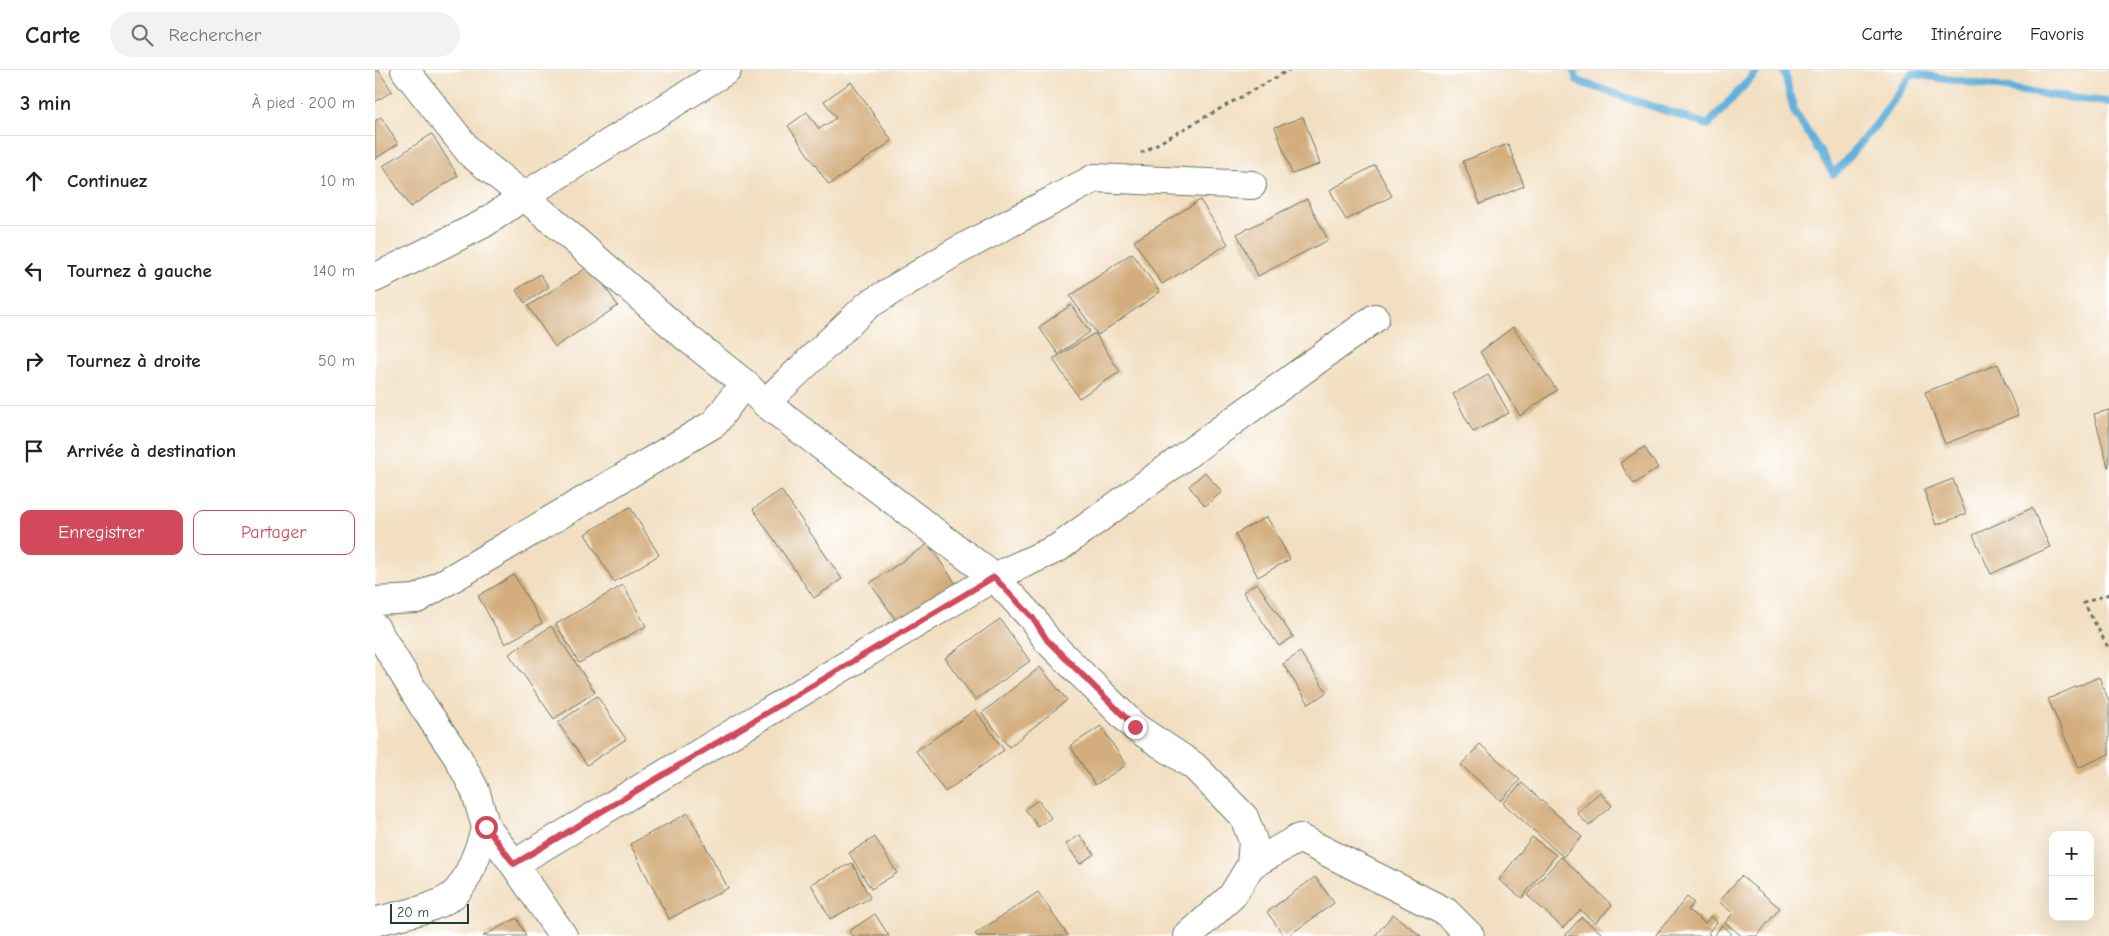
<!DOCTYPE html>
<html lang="fr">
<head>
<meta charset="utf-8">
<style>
	:root { --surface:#fff; --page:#f2f2f2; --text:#222; --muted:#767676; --line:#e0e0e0; --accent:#d1495b }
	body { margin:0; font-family:"Comic Neue",sans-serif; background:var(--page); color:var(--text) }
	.controls { position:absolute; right:15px; bottom:15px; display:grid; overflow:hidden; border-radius:10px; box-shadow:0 5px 20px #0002 }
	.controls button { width:45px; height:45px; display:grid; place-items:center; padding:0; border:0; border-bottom:1px solid var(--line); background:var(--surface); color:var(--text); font:25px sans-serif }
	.scale { position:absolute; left:15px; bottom:12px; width:79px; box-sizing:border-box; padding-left:5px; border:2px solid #1f3d34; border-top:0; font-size:14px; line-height:18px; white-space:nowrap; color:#1f3d34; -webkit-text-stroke:4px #fff; paint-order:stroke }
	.stop { position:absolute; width:15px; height:15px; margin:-11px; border:4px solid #d1495b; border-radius:50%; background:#fff }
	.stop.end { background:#d1495b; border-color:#fff; box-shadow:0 1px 5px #0008 }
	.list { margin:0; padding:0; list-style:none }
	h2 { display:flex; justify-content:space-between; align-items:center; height:65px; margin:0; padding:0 20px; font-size:21px }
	h2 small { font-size:16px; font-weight:400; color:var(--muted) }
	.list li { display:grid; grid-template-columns:32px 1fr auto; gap:15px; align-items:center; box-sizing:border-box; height:90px; padding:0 20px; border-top:1px solid var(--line) }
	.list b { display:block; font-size:19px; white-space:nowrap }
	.list em { font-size:16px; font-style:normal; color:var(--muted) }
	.actions { display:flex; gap:10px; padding:15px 20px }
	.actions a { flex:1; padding:11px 0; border:1px solid var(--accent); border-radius:10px; text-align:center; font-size:18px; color:var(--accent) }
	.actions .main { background:var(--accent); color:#fff }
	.icon { flex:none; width:28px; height:28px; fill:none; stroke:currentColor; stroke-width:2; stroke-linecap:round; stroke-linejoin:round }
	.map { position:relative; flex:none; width:1734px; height:866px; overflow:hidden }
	header { display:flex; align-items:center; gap:30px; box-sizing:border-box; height:70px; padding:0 25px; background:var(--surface); border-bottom:1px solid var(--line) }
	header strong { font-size:24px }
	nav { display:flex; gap:28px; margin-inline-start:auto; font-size:18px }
	.search { width:350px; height:45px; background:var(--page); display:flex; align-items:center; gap:12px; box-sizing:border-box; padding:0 18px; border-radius:28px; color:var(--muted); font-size:19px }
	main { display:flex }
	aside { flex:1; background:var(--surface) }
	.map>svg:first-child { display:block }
</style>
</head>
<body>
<header>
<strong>Carte</strong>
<div class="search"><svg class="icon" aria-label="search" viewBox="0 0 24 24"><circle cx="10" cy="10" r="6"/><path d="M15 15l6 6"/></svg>Rechercher</div>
<nav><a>Carte</a><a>Itinéraire</a><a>Favoris</a></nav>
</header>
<main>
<aside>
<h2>3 min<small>À pied · 200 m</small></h2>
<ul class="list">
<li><svg class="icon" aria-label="ahead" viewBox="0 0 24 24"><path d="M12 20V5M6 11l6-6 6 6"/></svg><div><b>Continuez</b></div><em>10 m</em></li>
<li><svg class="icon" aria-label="left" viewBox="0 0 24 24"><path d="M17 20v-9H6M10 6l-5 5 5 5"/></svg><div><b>Tournez à gauche</b></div><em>140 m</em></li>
<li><svg class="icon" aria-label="right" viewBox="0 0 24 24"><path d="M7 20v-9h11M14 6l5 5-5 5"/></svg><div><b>Tournez à droite</b></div><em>50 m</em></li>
<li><svg class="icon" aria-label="arrive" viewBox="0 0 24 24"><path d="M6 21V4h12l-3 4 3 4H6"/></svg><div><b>Arrivée à destination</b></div></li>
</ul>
<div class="actions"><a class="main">Enregistrer</a><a>Partager</a></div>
</aside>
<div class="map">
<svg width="1734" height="866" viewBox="0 0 1734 866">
	<rect width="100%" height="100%" fill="#fff"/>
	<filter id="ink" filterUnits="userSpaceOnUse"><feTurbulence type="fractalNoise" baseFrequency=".02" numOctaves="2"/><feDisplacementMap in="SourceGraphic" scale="10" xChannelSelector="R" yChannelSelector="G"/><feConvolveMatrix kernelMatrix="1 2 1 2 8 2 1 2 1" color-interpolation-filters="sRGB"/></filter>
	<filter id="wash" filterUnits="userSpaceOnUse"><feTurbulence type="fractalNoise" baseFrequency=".0096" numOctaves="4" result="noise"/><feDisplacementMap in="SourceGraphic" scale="20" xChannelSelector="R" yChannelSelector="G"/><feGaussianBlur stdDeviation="1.12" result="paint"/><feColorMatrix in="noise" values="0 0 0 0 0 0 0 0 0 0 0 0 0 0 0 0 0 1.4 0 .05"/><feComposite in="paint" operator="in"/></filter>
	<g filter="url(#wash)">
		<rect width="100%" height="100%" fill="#f2dfc1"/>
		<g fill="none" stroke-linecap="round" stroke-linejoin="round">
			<g stroke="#60b0da" stroke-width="8">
				<polyline points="1199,0 1202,11 1333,55 1383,0"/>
				<path d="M 1409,0 L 1419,41 L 1459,104 L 1501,55 L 1537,4 C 1603,12 1668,27 1734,32"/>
			</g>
		</g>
		<g id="blocks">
			<g fill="#d3ad7d">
				<polygon points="0,0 3,0 17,21 0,32"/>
				<polygon points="476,12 517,71 454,115 413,56 432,42 444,59 461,48 449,31"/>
				<polygon points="6,47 23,74 0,89 0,51"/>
				<polygon points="928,47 945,94 917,104 900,57"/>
				<polygon points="57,64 83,106 35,137 8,96"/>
				<polygon points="1133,74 1149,116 1105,134 1088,91"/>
				<polygon points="1000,95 1017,126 971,150 955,120"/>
				<polygon points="932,129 953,170 883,206 862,164"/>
				<polygon points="825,130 853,174 787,214 759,171"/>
				<polygon points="757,183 785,222 723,265 695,226"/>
				<polygon points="216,195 243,236 180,277 153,236"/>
				<polygon points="165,204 174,217 150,233 141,220"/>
				<polygon points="696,235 715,262 683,284 664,257"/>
				<polygon points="1138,257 1182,320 1145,346 1105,282"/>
				<polygon points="720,263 745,302 704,328 678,289"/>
				<polygon points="1623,294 1643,345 1570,374 1550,322"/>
				<polygon points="1113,305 1134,343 1098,362 1078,324"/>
				<polygon points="1734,340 1734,397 1733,397 1719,344"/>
				<polygon points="1269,377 1283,398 1259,414 1245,393"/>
				<polygon points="830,402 847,422 830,436 814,416"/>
				<polygon points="1578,409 1591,444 1561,455 1549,420"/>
				<polygon points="406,420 467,509 439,528 378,439"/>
				<polygon points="255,437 284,485 239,512 210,464"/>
				<polygon points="1657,438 1675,477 1616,504 1598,465"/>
				<polygon points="892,447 915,489 883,507 860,464"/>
				<polygon points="553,474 581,514 523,553 495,513"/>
				<polygon points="139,505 167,553 130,574 103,526"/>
				<polygon points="882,513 918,567 904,576 868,522"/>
				<polygon points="248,515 271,556 204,593 181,554"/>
				<polygon points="625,549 655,591 600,630 570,588"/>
				<polygon points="176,556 220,622 179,649 134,584"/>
				<polygon points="925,582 952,622 934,634 908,594"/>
				<polygon points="665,597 692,630 634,677 607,643"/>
				<polygon points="1724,607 1734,631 1734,684 1703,698 1673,629"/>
				<polygon points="222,626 251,669 212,695 183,653"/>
				<polygon points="600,640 629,680 570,722 541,681"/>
				<polygon points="726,656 751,695 720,715 695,676"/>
				<polygon points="1105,674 1145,710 1126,731 1086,695"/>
				<polygon points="1147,713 1207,767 1188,787 1128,733"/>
				<polygon points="1225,722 1237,736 1214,756 1202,743"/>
				<polygon points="663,730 676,748 663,757 650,739"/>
				<polygon points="313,743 353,818 294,849 255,774"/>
				<polygon points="705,765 719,784 705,794 691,774"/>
				<polygon points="500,767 522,803 496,819 474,783"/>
				<polygon points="1157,767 1181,785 1147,828 1124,810"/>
				<polygon points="1186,787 1237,835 1220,853 1205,840 1188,858 1152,825"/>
				<polygon points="477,793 495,828 455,849 436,814"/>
				<polygon points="1366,806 1405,838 1382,866 1367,866 1350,853 1358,843 1344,832"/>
				<polygon points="940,807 959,833 913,866 909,866 892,842"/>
				<polygon points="663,822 693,866 602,866 600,864"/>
				<polygon points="1312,827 1319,833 1313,840 1330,853 1336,846 1342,852 1333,863 1336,866 1280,866"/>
				<polygon points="500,844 514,866 478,866 474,861"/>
				<polygon points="1018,844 1046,866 1000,866"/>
				<polygon points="1206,847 1230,866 1190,866"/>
				<polygon points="142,848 151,866 108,866"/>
				<polygon points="1347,855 1356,863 1354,866 1339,866"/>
			</g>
		</g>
	</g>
	<g filter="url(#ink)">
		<use href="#blocks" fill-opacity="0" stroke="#697665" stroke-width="1"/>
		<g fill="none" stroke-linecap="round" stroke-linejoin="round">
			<g stroke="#697665" stroke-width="30">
				<g id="street">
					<polyline points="30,0 96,84 149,126 352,0"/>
					<polyline points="0,208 108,154 149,126 311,267 369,313 390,333 493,235 582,181 720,108 877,115"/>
					<polyline points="0,531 42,529 340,353 369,313"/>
					<polyline points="0,557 48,636 82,686 100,720 111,757 139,794 188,866"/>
					<polyline points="139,794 619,507 390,333"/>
					<polyline points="876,795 924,768 1071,842 1095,866"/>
					<path d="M 0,852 C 23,845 58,840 77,826 C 93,814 105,776 111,757"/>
					<polyline points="813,866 857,826 876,795 878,771 869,747 819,696 760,657 672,570 658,549 619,507 683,478 1000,248"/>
				</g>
			</g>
			<g stroke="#697665" stroke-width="3" stroke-dasharray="4 4" stroke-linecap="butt">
				<polyline points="766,83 914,0"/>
				<polyline points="1734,524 1709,533 1734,579"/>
			</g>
			<use href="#street" stroke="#fff" stroke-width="28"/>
		</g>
	</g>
	<g fill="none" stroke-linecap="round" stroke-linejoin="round" filter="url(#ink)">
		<polyline stroke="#d1495b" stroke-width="6" points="111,757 139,794 619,507 658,548 672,570 760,657"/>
	</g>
</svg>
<div class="controls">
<button>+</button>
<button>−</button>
</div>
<div class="scale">20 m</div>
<div class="stop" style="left:111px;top:757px"></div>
<div class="stop end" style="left:760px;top:657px"></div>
</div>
</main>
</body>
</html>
